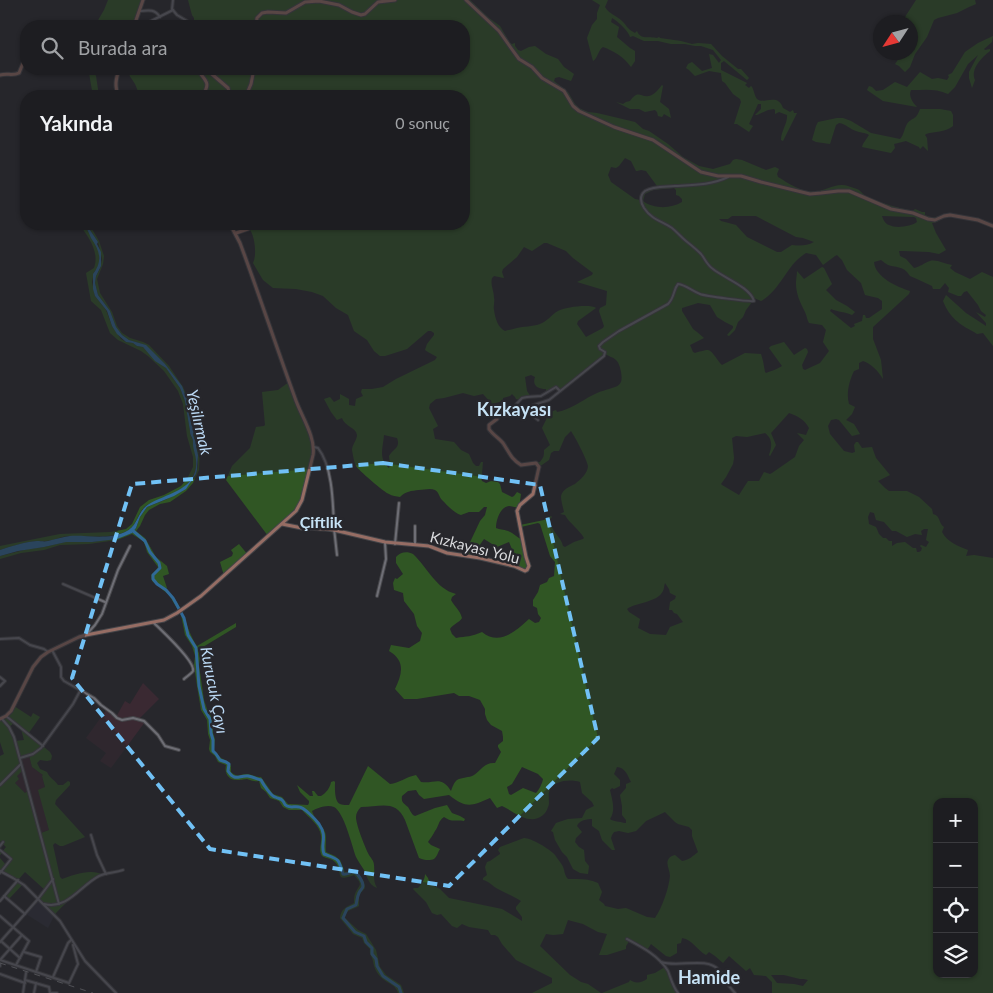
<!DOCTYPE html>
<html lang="tr">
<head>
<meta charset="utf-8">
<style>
	:root { --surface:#1d1d21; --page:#2a2a2e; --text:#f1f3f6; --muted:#a0a2a5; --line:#3b3b3f }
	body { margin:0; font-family:Lato,sans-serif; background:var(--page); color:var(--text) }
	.controls { position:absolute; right:15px; bottom:15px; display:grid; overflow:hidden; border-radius:10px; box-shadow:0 1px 4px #0004 }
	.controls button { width:45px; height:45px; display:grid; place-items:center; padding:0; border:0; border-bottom:1px solid var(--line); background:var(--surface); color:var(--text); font:25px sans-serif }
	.compass { position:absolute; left:873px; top:15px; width:45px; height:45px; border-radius:50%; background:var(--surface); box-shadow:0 1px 4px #0004; rotate:234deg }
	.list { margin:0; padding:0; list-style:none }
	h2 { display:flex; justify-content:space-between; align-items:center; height:65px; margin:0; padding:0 20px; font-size:21px }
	h2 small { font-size:16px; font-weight:400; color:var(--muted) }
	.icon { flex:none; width:28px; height:28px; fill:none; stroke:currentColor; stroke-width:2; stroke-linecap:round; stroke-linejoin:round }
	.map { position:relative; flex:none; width:993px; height:993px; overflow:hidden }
	.search { position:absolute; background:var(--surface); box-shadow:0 1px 4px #0004; left:20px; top:20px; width:450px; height:55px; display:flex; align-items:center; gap:12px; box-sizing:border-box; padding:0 18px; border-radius:20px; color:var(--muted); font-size:19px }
	.panel { position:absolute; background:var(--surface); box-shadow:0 1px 4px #0004; left:20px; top:90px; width:450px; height:140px; border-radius:20px }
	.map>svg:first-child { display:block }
</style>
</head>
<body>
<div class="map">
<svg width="993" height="993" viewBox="0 0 993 993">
	<rect width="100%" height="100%" fill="#27272c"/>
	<polygon fill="#2f303a" points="38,899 54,916 48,928 26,914"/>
	<g fill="#3a2932">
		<polygon points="143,683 159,699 139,719 145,722 111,768 100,761 106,753 86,738 107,709 116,717 125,701 130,704"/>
		<polygon points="29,755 32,767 43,775 42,776 45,788 39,790 49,830 40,833 28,790 25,793 15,783 19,779 17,776 20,758"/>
	</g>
	<g fill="#305624" fill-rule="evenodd">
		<polygon points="108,0 143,0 134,26 96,26 97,22 104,10"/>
		<path d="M 188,0 L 470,0 L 489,18 L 500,26 L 510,43 L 512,44 L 515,43 L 515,46 L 518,50 L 521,51 L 529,47 L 535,46 L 546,54 L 558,59 L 564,67 L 574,74 L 571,81 L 559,77 L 555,78 L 554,81 L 568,92 L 575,104 L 579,108 L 588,112 L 597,113 L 635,122 L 643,129 L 649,131 L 668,144 L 683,157 L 699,166 L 713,169 L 730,164 L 733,160 L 736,159 L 742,160 L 766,170 L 775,167 L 779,169 L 777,174 L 778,177 C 788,183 801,192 814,192 C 825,191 837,182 848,186 C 851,187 857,189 859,190 C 862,193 864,195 868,197 C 883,204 898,208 913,211 L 915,209 L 922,212 L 925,212 L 925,215 L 933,218 L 943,215 L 944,217 L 937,222 L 932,223 L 936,233 L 946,250 L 939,254 L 929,252 L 903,251 L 899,251 L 900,256 L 906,259 L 914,268 C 920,267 924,263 930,261 C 936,259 945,264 952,265 L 950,268 L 955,272 L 970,279 L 982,272 L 993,277 L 993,346 L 983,333 L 977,334 L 974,332 C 959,324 950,318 943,301 L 946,295 L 966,313 L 986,326 L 986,323 L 976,312 L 985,317 L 986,315 L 981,311 L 978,305 L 967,291 L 964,292 L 961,296 L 958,296 L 948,292 L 949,288 L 945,283 L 940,289 L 933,289 L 932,286 L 917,279 L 910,276 C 904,266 898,268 888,265 C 886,264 884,262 881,260 L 874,262 C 875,277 897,287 910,291 L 909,294 L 873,327 L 873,339 L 881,360 L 883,379 C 878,371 872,364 863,361 L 859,363 L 859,369 L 854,371 C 849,381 846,394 849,404 L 855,407 L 852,414 L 846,420 L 854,424 L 860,434 L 852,436 L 839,420 L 836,419 L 831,420 L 828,426 L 830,434 L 844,451 L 852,453 L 855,452 L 854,445 L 856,442 L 858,442 L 862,448 L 872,447 L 876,458 L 890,475 L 878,481 L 885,488 L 889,491 L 907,491 L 919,497 L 932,509 L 933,514 C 941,516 938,523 944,527 L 942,532 C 947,542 958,546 968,550 L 966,556 L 974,555 L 993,558 L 993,993 L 772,993 L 772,982 L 766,976 L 754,975 L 750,968 L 746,971 L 729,956 L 723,963 L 715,956 L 709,952 L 706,955 C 697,950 693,940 682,938 L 681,943 L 677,944 L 677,953 L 670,957 L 666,956 L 651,944 L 647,950 L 630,940 L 626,946 L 626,949 L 607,955 L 599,955 L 607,934 L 598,932 L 583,924 L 568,920 L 563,934 L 553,935 L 546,934 L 540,946 L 570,975 L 581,982 L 588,984 L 601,993 L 532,993 L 552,983 L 552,978 L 516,960 L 502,944 L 498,937 L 495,935 L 491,935 L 488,930 L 469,927 L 462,924 L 457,928 L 452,926 L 441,914 L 437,915 L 432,913 L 426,902 L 413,889 L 414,888 L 418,888 C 422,884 425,879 425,874 L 428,878 L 430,884 L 440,889 L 449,898 L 502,909 L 522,921 L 522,917 L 516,909 L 516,907 L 521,901 C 513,896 505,893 498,889 C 492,886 489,881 483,880 L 483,878 L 487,875 L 485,867 L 487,862 L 490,861 L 500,854 L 500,853 L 498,850 L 500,847 L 524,838 C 531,838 550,849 555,855 C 557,858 560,862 562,865 C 565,870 564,875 568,879 C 578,879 588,878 598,883 L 602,892 L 599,900 L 604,904 L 605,906 L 618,909 L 626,908 L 647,917 L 655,918 C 662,908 669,888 670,876 C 670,870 666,865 668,860 C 670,856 672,856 675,855 L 682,861 C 689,860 693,856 698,852 L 692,836 L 692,830 L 689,827 L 678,824 L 675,822 L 665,812 L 646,821 L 636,831 L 628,833 L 619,831 L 614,832 L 612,835 L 611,838 L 615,850 L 612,850 L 602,840 L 599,831 L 592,826 L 592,819 C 587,819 579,820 577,826 L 582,832 L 576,838 L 575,842 L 579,847 L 584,850 L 585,861 L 589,866 L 588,874 L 580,873 L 573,869 L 567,857 L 562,852 L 555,840 L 553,832 L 551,831 L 556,823 L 568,819 L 582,818 L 586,810 L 594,806 L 592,802 L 582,793 L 580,782 C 571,779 552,780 549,792 C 548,797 550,803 548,807 C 546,815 538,820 530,819 C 520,818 511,810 502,806 L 497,808 L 490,798 C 471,806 467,809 449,795 L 424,799 L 419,795 L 416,790 L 408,791 L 402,796 C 401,803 404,803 408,807 C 410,810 411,813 413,815 L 415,816 L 435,808 L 447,805 L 452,813 L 460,816 L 465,819 L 464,821 C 455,819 453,823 444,817 C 438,821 439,826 435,831 C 433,835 430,839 428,842 L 431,845 L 440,849 C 438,852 437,857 434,859 C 430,861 423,860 419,858 L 405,820 C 396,799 380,807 361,807 C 358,810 356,813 356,817 C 356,825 365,847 369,855 C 371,858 374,861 374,865 C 375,874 372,879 377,888 C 368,884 368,878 364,870 C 361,865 358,861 356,857 C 352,846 344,812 334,807 C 327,804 317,808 312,811 C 314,819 322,824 325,832 C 327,838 325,845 326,852 L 335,856 L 340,860 L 345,872 L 356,870 L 364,882 L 365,888 L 359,895 L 359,906 C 353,910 345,909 345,918 L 358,930 L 366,934 L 376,950 L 380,967 L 386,975 L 401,985 L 404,993 L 398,993 C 396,985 389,984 383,979 C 377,974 374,968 373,961 C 372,956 369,955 370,949 L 364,943 L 362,938 L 353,934 L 340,918 C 341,909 346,907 354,903 C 354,900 354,897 355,894 C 359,884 364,886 354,875 C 334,883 343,872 336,863 C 332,858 327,859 322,856 C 318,849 322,844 321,836 C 320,825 309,818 302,810 L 289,810 L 283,807 L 279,801 L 270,798 L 266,792 L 261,788 L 259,781 C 254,782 251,780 247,779 C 246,779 240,780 239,780 C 229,781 224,774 226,765 L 218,762 L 215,756 L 210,752 L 209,749 L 210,740 L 208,734 L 207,720 L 201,710 L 197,686 L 194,665 L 195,656 L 192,646 L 185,635 L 181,615 L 169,595 L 152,581 L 151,575 L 157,569 L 158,567 L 147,552 L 145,545 L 143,541 L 132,534 L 117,540 L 89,544 L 60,545 L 44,550 L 21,553 L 0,559 L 0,556 L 28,549 L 44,547 L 69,541 L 92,542 L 117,538 L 132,533 L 136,528 L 140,517 L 147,507 L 167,499 L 182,491 L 186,488 L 193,479 L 196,474 L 198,466 L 198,455 L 196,445 L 197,445 L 193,435 L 194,431 L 192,425 L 191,414 L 188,402 L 182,388 L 165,364 L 145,345 L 129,340 L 122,335 L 116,327 L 110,311 L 98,295 L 95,283 L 96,276 L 100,269 L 102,259 L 98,242 L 86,224 L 89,224 L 99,241 L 104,256 L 103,264 L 97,279 L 100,293 L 112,312 L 117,326 L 122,333 L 130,338 L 143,342 L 149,345 L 169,366 L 183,387 L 192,407 L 195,427 L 200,446 L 199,470 L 193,483 L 186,491 L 170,502 L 160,504 L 149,510 L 145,515 L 140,526 L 136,531 L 145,538 L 156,557 L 167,566 L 169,574 L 163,576 L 167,588 L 166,589 C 185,606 184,626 197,646 L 236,623 L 236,627 L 198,650 L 200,657 L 199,665 L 204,700 L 208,712 L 211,716 L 213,723 L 213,733 L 215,739 L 214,750 L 221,758 L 229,762 L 231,766 L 231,772 C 239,779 240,773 248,774 C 253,775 256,777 261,777 L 273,794 L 282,797 L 288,804 L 290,804 L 308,805 L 309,803 L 309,801 L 300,792 L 297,785 L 310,796 L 313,796 L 312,791 L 314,791 L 318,796 L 321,796 C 326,793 330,788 331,782 L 334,781 L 335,782 C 335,787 334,801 340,804 C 341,805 348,805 349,805 L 368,766 L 390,784 C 399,783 406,777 416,775 L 421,782 C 435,784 441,775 451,791 C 452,788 454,782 457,780 C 462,777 469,778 474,775 C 481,770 485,762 495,763 L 501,752 L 498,747 L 498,745 L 503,741 L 503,737 L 502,731 L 491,725 L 487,720 L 485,714 L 485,709 L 480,700 L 469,696 L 459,696 L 454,693 L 417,699 L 404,699 L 395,689 C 402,674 406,661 389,651 L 391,645 L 409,648 L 420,641 L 422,633 L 417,626 L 414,614 L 404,601 L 403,593 L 394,590 L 393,583 L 395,578 L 397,579 L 403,574 L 396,563 L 396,557 C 400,552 407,551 413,554 C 427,567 436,589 456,594 L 452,597 L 451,600 C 455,607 460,610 462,618 C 459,623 453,624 450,629 L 452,634 L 456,638 C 467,636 471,637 482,632 C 499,646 515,632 529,619 L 535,623 L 539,622 L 541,618 L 538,614 L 537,608 L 533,606 L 533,600 L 538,592 L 540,585 L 547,582 L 549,578 L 554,576 L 555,562 L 550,556 L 540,524 L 538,523 L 521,527 L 520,525 L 544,520 L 551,516 L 552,517 L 549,520 C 552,532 561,537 563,546 L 565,547 L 574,542 L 583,539 L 584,538 C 579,529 570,524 565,515 L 560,514 L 564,512 C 563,507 561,501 561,496 C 563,489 569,487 575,484 C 580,480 588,473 588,466 C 587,459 575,437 571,431 L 565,437 L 559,451 L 554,451 L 551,453 L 549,460 L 539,467 L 537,462 L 540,462 C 544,457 544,456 544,450 L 550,445 L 542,428 L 546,420 L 547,413 L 556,410 L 557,412 C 570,410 581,401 593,395 C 600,391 607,390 615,387 C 617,387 620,384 621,382 C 623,377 620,363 616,360 C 613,357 608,356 605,354 L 560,391 L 556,387 L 546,393 L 546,389 C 538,389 532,386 535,377 L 531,375 L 525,377 L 527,391 L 531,397 L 524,398 L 520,400 L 516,399 L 515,397 L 512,394 L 510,396 L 503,398 L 503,401 L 492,404 L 483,394 L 474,396 L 463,393 L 444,398 L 436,399 L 430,404 L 429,408 L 438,426 L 433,429 L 435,439 L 454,442 L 461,450 L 469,454 L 473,463 L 476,466 L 479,466 L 481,462 L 483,462 L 482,473 L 481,478 L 482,481 L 486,483 L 491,481 L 498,482 L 500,484 L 502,492 L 512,497 L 514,496 L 517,492 L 521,494 L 520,501 L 521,504 L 518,508 C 515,507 511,506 509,506 C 500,507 496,520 496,528 C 500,530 503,529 508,531 C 514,533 517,538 523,540 L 529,566 L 527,570 L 504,563 L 516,559 L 509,542 L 497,547 L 484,539 L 479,546 L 475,557 L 464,555 L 480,521 L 485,515 L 487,507 L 484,507 L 479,512 L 469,512 L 461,515 C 454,513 447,505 442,500 C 439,497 439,492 435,490 C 430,488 424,490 419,490 C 411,491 406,491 400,497 C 396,496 392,496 389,494 C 385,493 357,469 356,466 C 354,462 353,455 352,450 C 352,445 357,440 357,435 C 356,427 345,427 342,418 L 337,420 L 331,412 L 324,399 L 330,397 L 334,402 L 340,399 L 340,394 L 349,399 L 349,405 L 355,406 L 356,399 L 363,396 L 361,392 L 362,389 L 372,389 L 383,387 L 396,379 L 435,360 L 437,357 L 428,352 L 425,350 L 427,344 L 434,335 L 434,333 L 431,331 L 428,331 L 407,349 L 385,356 L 380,356 L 374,351 L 367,340 L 354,331 L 348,315 L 336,308 L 323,296 L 312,292 L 296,289 L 273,288 L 263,280 L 253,263 C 257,255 255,237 250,230 C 248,227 246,226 244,224 L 464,224 L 464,96 L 139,96 C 138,92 137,88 135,84 C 131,77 129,77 128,69 L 464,69 L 464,26 L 195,26 L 197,24 L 194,20 L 194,18 L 192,15 ZM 625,158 L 631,161 L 636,171 L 637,171 L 641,170 L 646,171 L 657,186 C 649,188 642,190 640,200 L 635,199 L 611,182 L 608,175 L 611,167 L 616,168 L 619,166 ZM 674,188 L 676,190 L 676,195 L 679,196 L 682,199 L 682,202 C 671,209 653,209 643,201 L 645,194 L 653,190 ZM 732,216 L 756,216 L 796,237 L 803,238 L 814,242 C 807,246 800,246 792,245 L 781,252 L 777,252 L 747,237 L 736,225 L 721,221 L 719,219 L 728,219 ZM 882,216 L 914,217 L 916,218 L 917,222 C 912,226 896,229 889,225 C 885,224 883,219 882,216 ZM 544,243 L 547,243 L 566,251 L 573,258 L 593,273 L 592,275 L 577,282 L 607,291 L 606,305 L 600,308 L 599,311 L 604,326 L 603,328 L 586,337 L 577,324 L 578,321 L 596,308 C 590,304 566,307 558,311 C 551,315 548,321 540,324 C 532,327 524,326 517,328 C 513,329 509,330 505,331 C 498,328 495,318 494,310 C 493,306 495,302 494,298 C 494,291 490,285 492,278 L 494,276 L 504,278 L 502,272 L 503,269 L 517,257 L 524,247 L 532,251 ZM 806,253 L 816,255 L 823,265 L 835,256 L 837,255 L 842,260 L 847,270 L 861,283 L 865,295 L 878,298 L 882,301 L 882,309 L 869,318 L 866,318 L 865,315 L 863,315 L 862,321 L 854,324 L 855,326 L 851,328 L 830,311 L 831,309 C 838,312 846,312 852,315 L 855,312 L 847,306 L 836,300 L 826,290 L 832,284 L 824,268 L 822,267 L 804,279 L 797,271 C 797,275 796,279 796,283 C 796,294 800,302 805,312 C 807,316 807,320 809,323 L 822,325 L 826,330 L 823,342 L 829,351 L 820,363 L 805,370 L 803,369 L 802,365 L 808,352 L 807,349 L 805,348 L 794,355 L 784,342 L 771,346 L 769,348 L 782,366 C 778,369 771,371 766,373 L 765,372 L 763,361 L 761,354 L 745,353 L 722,365 C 718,362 713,351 708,350 C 705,350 698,352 695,353 L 693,352 L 690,345 L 704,338 L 697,332 L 693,329 L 682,311 L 682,308 L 698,303 L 710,305 L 717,317 L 725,322 L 733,326 L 733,328 L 727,335 L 729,336 L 735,330 L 738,322 L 743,317 L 746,310 L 752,302 L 754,301 L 754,298 L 761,301 C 781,290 786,265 806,253 ZM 789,413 C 798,416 805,420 809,428 L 806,435 L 797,433 L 804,440 L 799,446 L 795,457 L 772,473 L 770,474 L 764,472 L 759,481 L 748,481 L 739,495 L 722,485 L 721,484 L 726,477 L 733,464 L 734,458 L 732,438 L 736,436 L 747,437 L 765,433 C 773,439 772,447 769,455 L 770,456 L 776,445 L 771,433 ZM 384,435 L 397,438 C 401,448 393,449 389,456 L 390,464 L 389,468 C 378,458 383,448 384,435 ZM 870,512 L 874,513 L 876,520 L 884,522 L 892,531 L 896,531 L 907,537 L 915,534 L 922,535 L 921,531 L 924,529 L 928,529 L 926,540 L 929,542 L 926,547 L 921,545 L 920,546 L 922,548 L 921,551 L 919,552 L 917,552 L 916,548 L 913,548 L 905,542 L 897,543 L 892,546 L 892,541 L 889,541 L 886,538 L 883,538 L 879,534 L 876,527 L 869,524 L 868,517 ZM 665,583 L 669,589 L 670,593 L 676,596 L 675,599 L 670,602 L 669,610 L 672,610 L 674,613 L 677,614 L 683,622 L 670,627 L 666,635 L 650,634 L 638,628 L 640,619 L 629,612 L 627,609 C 636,602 657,603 663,591 C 664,589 664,586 665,583 ZM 522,767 L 538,774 L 543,779 C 542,784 539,790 536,793 L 523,788 L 511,795 L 509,794 L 507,787 L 512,784 ZM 617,767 C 625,767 628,776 631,782 L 626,784 L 626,788 L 620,795 L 622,806 L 622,815 L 626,820 L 626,823 L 624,823 C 620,821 613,822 610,819 C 616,810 612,800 610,790 L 612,788 L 614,789 L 620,786 L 620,780 L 614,774 ZM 937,802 L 974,802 L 974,974 L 937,974 ZM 771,975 L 784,975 L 800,979 L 804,979 L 808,980 L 803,986 L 794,984 L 777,983 Z"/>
		<path d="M 592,0 L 608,0 L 605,7 C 610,15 616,15 622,21 C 628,27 627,29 635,33 L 637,31 C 640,40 649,36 657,38 L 659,37 L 660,38 L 681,41 L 692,44 L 698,43 L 711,44 L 722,56 L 738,69 L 741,69 L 749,78 L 747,80 L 724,61 L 721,63 L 721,70 L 747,83 L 745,85 L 749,88 L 751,86 L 752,87 C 754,91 755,97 757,99 C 763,105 778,92 783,108 L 790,112 L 793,110 L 794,113 L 797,113 L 783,141 L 781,140 C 781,131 788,123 787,115 L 779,112 L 775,114 L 775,110 L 774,109 L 768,110 L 757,115 L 755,115 L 761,109 L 761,104 L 758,104 L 749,124 L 753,126 L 749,132 L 737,124 L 734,124 L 741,102 L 740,99 L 733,94 L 725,83 L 722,81 L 721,73 L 709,71 L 695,76 L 689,70 L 686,68 L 688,64 L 692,62 L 702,71 L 712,68 L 709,54 L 713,55 L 719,63 L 721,60 L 713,50 L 701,46 L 695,46 L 685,44 L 671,44 L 658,41 L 644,41 L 633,36 L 630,37 C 629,32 618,21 612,18 L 611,22 L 619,27 L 617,37 L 630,48 L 635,51 L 635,61 L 631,67 C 624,57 614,51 603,47 C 598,50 598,58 593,61 L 587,38 L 592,25 L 597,19 L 597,13 L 600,5 Z"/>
		<path d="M 916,0 L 975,0 L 976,4 L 969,7 L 957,13 L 938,18 L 934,20 L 927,37 L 915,54 L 910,67 L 905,72 L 899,66 L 895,64 L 903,53 L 906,54 L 907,53 L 910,52 C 910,47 913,45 913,40 C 914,33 910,29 910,22 L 903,22 L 905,17 Z"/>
		<path d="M 993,36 L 992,42 L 984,49 L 985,50 L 990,49 L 990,51 C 982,57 970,69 975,80 L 972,88 L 969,78 L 969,72 L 978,55 L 968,64 L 955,87 L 948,94 C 936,88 924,90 911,90 C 908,96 913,103 917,107 L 883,101 L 867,90 L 869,86 L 872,87 L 876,91 L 883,90 L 895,82 L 907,87 L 920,72 L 932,79 L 938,78 L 947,80 L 949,77 L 948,75 L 952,73 L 965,52 L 978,43 Z"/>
		<polygon points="88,69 93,69 96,76 99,96 93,96 89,73"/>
		<path d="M 662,85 L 663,86 L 660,102 L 669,109 L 671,118 L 664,114 L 662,117 L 658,116 L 657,112 L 655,110 L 645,112 L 639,109 L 630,109 L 616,102 L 623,104 L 626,102 L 630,101 C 639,89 640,98 649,96 C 654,95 659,89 662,85 Z"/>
		<path d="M 920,109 L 940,109 L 951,111 L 953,115 L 953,126 C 944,133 935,131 926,134 L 925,135 L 927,138 L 928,151 L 923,146 L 920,149 L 919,147 L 906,141 L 894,144 L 895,148 L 891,153 L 862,147 L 863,144 L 869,135 C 865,132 860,133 856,131 C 849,129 847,124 839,123 L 836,125 L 830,144 L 816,142 L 812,140 L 816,126 L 818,122 L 837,118 L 843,118 L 851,121 L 871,133 L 900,139 C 904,135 904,129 907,124 C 912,117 916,121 920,109 Z"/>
		<path d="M 79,224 L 83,224 L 95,242 L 99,252 L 99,263 L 97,269 L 94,272 L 92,282 L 95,296 L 106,310 L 112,326 L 121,339 L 126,342 L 133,343 L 137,346 L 143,347 L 156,361 L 166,368 L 180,388 L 185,401 L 190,431 C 190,436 192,437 193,441 C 195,450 197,458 196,467 C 193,487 173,494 158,500 C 155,502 150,503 147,505 C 137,512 138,525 127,531 C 112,539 86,536 70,536 C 61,536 54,541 45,541 C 42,542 40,541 37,541 C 25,542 12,546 0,550 L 0,546 L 60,534 L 111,532 L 126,529 L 132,524 L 140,507 L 149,500 L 164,495 L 181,486 L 187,479 L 193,467 L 193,457 L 187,436 L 183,404 L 178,391 L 164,371 L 148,356 L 141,351 L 118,340 L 110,333 L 101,310 L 91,301 L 86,273 L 94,268 C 100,252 88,236 79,224 Z"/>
		<polygon points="289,382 311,437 314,447 303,497 298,508 268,536 226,480 232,466 250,448 256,427 264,426 265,425 262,392 278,390"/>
		<polygon points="239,544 248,555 224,576 220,562 232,556 233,553 231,550"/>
		<path d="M 14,706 L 31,717 L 33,713 L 40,717 L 28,734 L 50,752 L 52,756 L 51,760 L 47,761 L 40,760 L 37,763 L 40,769 L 47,772 C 50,779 53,778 58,785 L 63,785 L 68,781 L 70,782 L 70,785 L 56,800 L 55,804 L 85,837 L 63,846 L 60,846 L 55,843 L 53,845 L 60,877 L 62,879 C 73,875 92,868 103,875 C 89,882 77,892 65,904 C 61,908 57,911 54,916 L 38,899 L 45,890 L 25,872 L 18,880 L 23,884 L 8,900 L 4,896 L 17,880 L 0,871 L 0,858 L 6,865 L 11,860 L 3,852 L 0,855 L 0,850 L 2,852 L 6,847 L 0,841 L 0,756 L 4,754 L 0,742 L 0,719 L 4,717 ZM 14,723 L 21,729 L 24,740 L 15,741 L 9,727 ZM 29,755 L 32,767 L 43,775 L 42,776 L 45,787 L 38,790 L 49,830 L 41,833 L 29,790 L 25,793 L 15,783 L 19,779 L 17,776 L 23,770 L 20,758 Z"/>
		<path d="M 665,967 L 678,993 L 602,993 L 629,982 L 630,980 C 637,984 641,983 647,979 L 647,975 L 655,973 Z"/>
	</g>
	<path fill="#306998" d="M 83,224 L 86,224 L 98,242 L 97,244 L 101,252 L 101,266 L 96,276 L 95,283 L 98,295 L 110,311 L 116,327 L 122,335 L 129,340 L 146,345 L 165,364 L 182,386 L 188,402 L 191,414 L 192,425 L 194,431 L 193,435 L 197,445 L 196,446 L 198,455 L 197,470 L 196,474 L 186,489 L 174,496 L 147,507 L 140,517 L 136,528 L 132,533 L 117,539 L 92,542 L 66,542 L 44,547 L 18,551 L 0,556 L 0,550 C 12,546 24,542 37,541 C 41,541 44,542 48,541 C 56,539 62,537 70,536 C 87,535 108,540 125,532 C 138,527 137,511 149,504 C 165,494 193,491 196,467 C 197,457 194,453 193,445 C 193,443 193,442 193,441 C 192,436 190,436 190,431 L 185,401 L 180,388 L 166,368 L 155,361 L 143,347 L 137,346 L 133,343 L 126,342 L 117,334 L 112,326 L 107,311 L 95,296 L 93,289 L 93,274 C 103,261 100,251 91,238 C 89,233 87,228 83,224 Z"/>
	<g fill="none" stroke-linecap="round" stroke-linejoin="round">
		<path stroke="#306998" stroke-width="3" d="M 132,530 L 145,541 L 150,552 L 159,563 L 160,568 L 153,575 L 153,579 L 157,584 L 166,590 L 173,598 L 184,618 L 188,635 L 196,648 L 199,686 L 204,709 L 210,719 L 211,733 L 213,740 L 213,751 L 216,754 L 220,760 L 226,762 L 229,764 L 228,771 C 235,782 239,775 248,776 C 253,777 257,779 261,780 C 263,784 271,796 275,797 C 279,799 280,798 282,800 C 286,804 283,804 287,806 C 291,808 295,806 299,807 C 304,807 316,820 319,824 C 328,837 320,844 324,854 C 340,860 338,858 343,874 C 348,875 351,871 354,872 C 358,873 363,882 363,886 C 363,889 360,890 359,893 C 357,897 357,901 356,905 L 347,909 L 343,918 L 355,932 L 364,936 L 366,942 L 372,948 L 372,954 L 376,959 L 377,966 L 383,976 L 399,987 L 401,993"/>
		<g stroke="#454549" stroke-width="4">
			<g id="street">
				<polyline points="173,0 172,9 177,15 187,21"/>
				<path d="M 140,11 C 149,10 155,9 160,17"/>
				<polyline points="141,26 173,10"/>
				<polyline points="522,409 527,411 538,420"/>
				<polyline points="510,411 522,398 527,397 541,396 556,387 560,391"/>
				<path d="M 497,418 L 510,411 L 522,409 L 549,400 L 604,356 L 605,352 L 600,349 L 599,346 L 603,342 L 619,331 L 668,304 C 675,297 673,290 678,284 C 686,285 692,291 700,294 C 705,296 750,302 754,301 C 750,287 724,278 713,269 C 707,265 705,259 701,254 C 696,249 691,245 686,241 C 681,237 677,232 672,228 C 662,221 652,220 644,208 C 641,203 639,196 645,191 C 653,186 667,187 675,186 C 693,185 712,185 728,177"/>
				<path d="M 314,447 L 318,448 C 333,467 333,505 334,528 C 335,537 336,546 337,555"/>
				<polyline points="415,526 415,545"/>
				<polyline points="395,544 399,503"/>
				<polyline points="63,584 105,602"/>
				<polyline points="377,596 386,559 385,542"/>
				<path d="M 154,623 C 161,630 196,662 193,671 C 191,674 186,677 184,679"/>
				<polyline points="86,635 95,625 102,614 118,570 130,546"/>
				<polyline points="0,639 19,638 30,645 44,649 48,652"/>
				<polyline points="52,650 61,667 61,677 64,681 94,698 101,705 112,713 117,718 122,720 133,718 144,721 158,735 165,746 179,750"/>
				<polyline points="0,677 5,681 0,686"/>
				<polyline points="6,716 43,746"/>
				<polyline points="2,719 9,727 14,737 59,904"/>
				<polyline points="20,758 33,754 41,748 73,704 80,691"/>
				<polyline points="0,785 21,764"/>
				<polyline points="91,835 97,855 106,874"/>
				<polyline points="0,846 3,842"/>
				<polyline points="0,850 11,859 0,873"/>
				<polyline points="0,871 13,878 24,885 60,921 85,961 116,993"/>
				<polyline points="4,896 25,914"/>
				<polyline points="0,901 18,880"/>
				<path d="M 44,904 C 68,910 81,885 99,876 C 107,872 115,873 123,870"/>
				<polyline points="0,916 29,941 16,965"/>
				<path d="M 627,939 C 642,947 659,956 668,971 C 671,979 673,987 678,993"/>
				<polyline points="0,942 38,899 53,879"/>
				<polyline points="2,942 20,958"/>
				<polyline points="24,952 41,957 36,972"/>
				<polyline points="0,960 69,983 78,964 73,945"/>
				<polyline points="0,960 22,935"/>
				<path d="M 661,962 C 679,968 706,956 719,970 C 722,973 723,977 725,980 C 728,985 731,989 735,993"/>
				<polyline points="0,966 0,964"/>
				<polyline points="0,974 25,983"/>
				<polyline points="53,977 68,943 71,940"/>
				<polyline points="25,980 49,987 50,993"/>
				<polyline points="23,993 26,973"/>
				<polyline points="34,993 36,983"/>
				<polyline points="51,993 57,993"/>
			</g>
		</g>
		<g stroke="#454549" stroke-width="5">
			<g id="secondary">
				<polyline points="466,0 499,31 511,48 519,59 532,67 542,78 564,91 573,106 579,111 614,127 653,140 701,172 718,176 741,176 761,182 810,194 821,193 838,191 849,191 891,209 913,213 928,219 935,220 944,216 950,215 978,220 993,226"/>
				<polyline points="83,26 91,26"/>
				<polyline points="134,26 143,0"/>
				<polyline points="256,26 257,18 262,13 268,12 286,13 305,2 319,1 339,5 352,12 361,15 365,14 378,2 395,0"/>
				<path d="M 197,69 C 205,81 212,82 202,96"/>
				<polyline points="206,69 228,88 229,92 228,96"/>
				<path d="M 0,75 C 7,73 13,76 19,73 L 26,56"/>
				<path d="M 119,96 C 114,87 116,79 119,69"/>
				<polyline points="246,96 251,84 254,69"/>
				<polyline points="236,233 248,229 250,224"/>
				<path d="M 282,524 L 302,528 L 326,529 L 334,530 L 385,542 L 429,546 L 447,553 L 480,558 L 514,566 L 525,571 L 527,570 L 529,566 L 526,557 L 517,511 L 520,505 L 533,494 L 539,467 L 536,463 L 521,465 C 511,459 509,452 503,443 C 499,438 493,435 489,429 L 489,425 L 497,419"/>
				<path d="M 0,719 L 6,716 L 11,711 L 33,667 L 41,657 L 48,652 L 79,637 L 86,635 L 164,620 L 177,613 L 201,596 L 296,511 L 302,500 L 313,455 C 316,437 301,416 295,398 C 276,346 259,294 240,243 L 230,224"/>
			</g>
		</g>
		<use href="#street" stroke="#6e6e75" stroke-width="2"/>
		<use href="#secondary" stroke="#966d64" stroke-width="3"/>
		<polyline stroke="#848589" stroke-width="1" stroke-dasharray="6 6" stroke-linecap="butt" points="0,963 93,993"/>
	</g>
	<path d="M0 0H993V993H0ZM 383,463 L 540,485 L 598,738 L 449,886 L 210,849 L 72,678 L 132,484 Z" fill="#27272c" fill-opacity=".55" fill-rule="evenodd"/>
	<path fill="none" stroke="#71c1f5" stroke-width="4" stroke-dasharray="10 6" stroke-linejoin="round" d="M 383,463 L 540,485 L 598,738 L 449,886 L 210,849 L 72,678 L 132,484 Z"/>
	<g text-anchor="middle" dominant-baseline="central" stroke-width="5" stroke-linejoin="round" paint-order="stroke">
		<g font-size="15" fill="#dadbde" stroke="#27272c">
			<text transform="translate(475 547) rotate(14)">Kızkayası Yolu</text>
		</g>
		<g font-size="16" font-style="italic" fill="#bbd9f5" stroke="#27272c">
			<text transform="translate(200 422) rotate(77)">Yeşilırmak</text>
			<text transform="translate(215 690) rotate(79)">Kurucuk Çayı</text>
		</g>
		<g font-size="16" font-weight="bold" fill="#c6e2f5" stroke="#27272c">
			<text x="321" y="521">Çiftlik</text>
		</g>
		<g font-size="18" font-weight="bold" fill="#c6e2f5" stroke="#27272c">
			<text x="514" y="409">Kızkayası</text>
			<text x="709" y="977">Hamide</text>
		</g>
	</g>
</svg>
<div class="controls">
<button>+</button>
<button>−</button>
<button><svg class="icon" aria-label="locate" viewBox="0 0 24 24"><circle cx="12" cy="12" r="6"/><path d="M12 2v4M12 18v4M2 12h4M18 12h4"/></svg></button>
<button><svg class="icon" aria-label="layers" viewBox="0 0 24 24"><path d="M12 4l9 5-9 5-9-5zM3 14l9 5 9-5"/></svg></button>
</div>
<svg class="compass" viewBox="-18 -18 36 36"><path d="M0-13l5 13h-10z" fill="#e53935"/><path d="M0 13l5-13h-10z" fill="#a0a2a5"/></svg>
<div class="search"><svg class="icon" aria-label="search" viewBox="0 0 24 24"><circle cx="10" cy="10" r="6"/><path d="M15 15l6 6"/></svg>Burada ara</div>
<section class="panel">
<h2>Yakında<small>0 sonuç</small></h2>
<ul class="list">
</ul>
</section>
</div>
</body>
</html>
